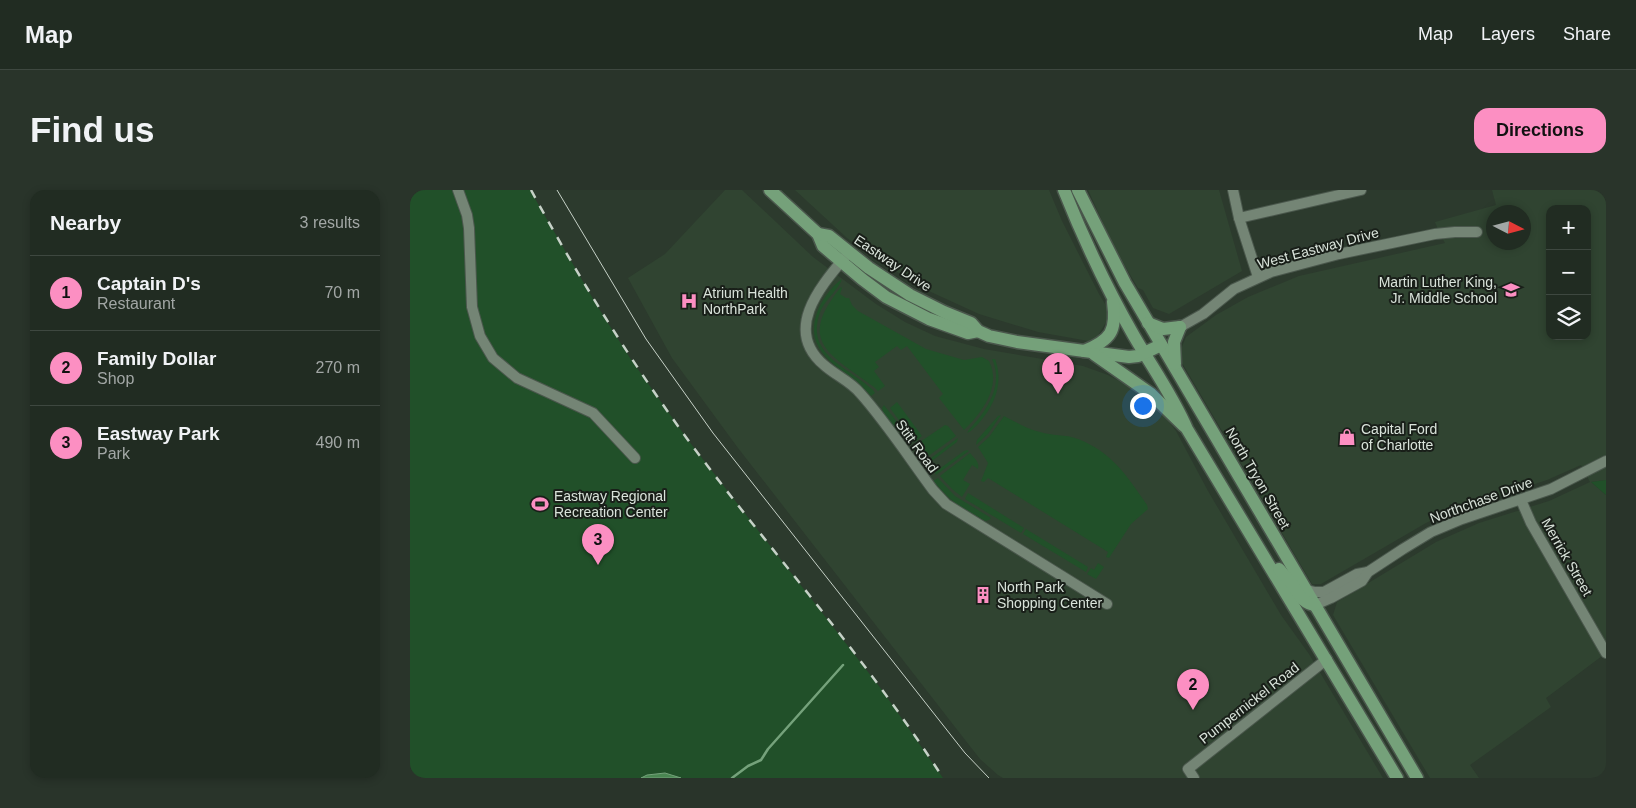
<!DOCTYPE html>
<html lang="en">
<head>
<meta charset="utf-8">
<style>
	:root { --surface:#212c22; --page:#29342a; --text:#f1f3f6; --muted:#a2a7a5; --line:#3e4840; --accent:#fc8fc2 }
	body { margin:0; font-family:Arial,sans-serif; background:var(--page); color:var(--text) }
	.controls { position:absolute; right:15px; top:15px; display:grid; overflow:hidden; border-radius:10px; box-shadow:0 2px 8px #0003 }
	.controls button { width:45px; height:45px; display:grid; place-items:center; padding:0; border:0; border-bottom:1px solid var(--line); background:var(--surface); color:var(--text); font:25px sans-serif }
	.compass { position:absolute; left:1076px; top:15px; width:45px; height:45px; border-radius:50%; background:var(--surface); box-shadow:0 2px 8px #0003; rotate:96deg }
	.you { position:absolute; left:732px; top:215px; width:18px; height:18px; margin:-12px; border:4px solid #fff; border-radius:50%; background:#1a73e8; box-shadow:0 0 0 8px #1a73e833 }
	.badge { display:grid; place-items:center; width:32px; height:32px; border-radius:50%; background:var(--accent); color:#111; font-size:16px; font-weight:700 }
	.pin { position:absolute; translate:-50% -41px; filter:drop-shadow(0 1px 2px #0008) }
	.pin::after { content:''; position:absolute; top:26px; width:18px; height:15px; background:inherit; clip-path:polygon(0 0,100% 0,50% 100%) }
	.list { margin:0; padding:0; list-style:none }
	h2 { display:flex; justify-content:space-between; align-items:center; height:65px; margin:0; padding:0 20px; font-size:21px }
	h2 small { font-size:16px; font-weight:400; color:var(--muted) }
	.list li { display:grid; grid-template-columns:32px 1fr auto; gap:15px; align-items:center; box-sizing:border-box; height:75px; padding:0 20px; border-top:1px solid var(--line) }
	.list b { display:block; font-size:19px; white-space:nowrap }
	.list p { margin:0; font-size:16px; white-space:nowrap; color:var(--muted) }
	.list em { font-size:16px; font-style:normal; color:var(--muted) }
	.icon { flex:none; width:28px; height:28px; fill:none; stroke:currentColor; stroke-width:2; stroke-linecap:round; stroke-linejoin:round }
	.map { position:relative; flex:none; width:1196px; height:588px; overflow:hidden; border-radius:15px }
	header { display:flex; align-items:center; gap:30px; box-sizing:border-box; height:70px; padding:0 25px; background:var(--surface); border-bottom:1px solid var(--line) }
	header strong { font-size:24px }
	nav { display:flex; gap:28px; margin-inline-start:auto; font-size:18px }
	.intro { display:flex; align-items:center; justify-content:space-between; box-sizing:border-box; height:120px; padding:0 30px }
	h1 { margin:0; font-size:35px }
	.button { padding:12px 22px; border-radius:15px; background:var(--accent); color:#111; font-size:18px; font-weight:700 }
	main { display:flex; gap:30px; padding:0 30px }
	aside { flex:1; background:var(--surface); border-radius:15px; box-shadow:0 2px 8px #0003 }
	.map>svg:first-child { display:block }
</style>
</head>
<body>
<header>
<strong>Map</strong>
<nav><a>Map</a><a>Layers</a><a>Share</a></nav>
</header>
<div class="intro"><h1>Find us</h1><a class="button">Directions</a></div>
<main>
<aside>
<h2>Nearby<small>3 results</small></h2>
<ul class="list">
<li><span class="badge">1</span><div><b>Captain D's</b><p>Restaurant</p></div><em>70 m</em></li>
<li><span class="badge">2</span><div><b>Family Dollar</b><p>Shop</p></div><em>270 m</em></li>
<li><span class="badge">3</span><div><b>Eastway Park</b><p>Park</p></div><em>490 m</em></li>
</ul>
</aside>
<div class="map">
<svg width="1196" height="588" viewBox="0 0 1196 588">
	<rect width="100%" height="100%" fill="#2c3a2d"/>
	<g fill="#304431" fill-rule="evenodd">
		<polygon points="315,0 332,0 403,67 466,114 495,132 525,146 574,159 673,176 698,185 726,200 750,220 766,241 798,301 871,425 899,464 973,588 593,588 588,585 570,569 545,537 328,258 262,168 218,88 255,64"/>
		<polygon points="385,0 639,0 652,31 689,104 701,124 684,152 628,142 569,124 521,102 462,67 437,48"/>
		<polygon points="678,0 809,0 832,81 759,124 743,118 733,100 728,98 706,61"/>
		<path d="M 1082,0 L 1196,0 L 1196,290 L 1181,292 L 1196,305 L 1196,463 L 1136,508 L 1141,517 L 1060,575 L 1069,588 L 1020,588 L 923,425 L 927,412 L 1026,352 L 1069,333 L 1139,311 L 1180,292 L 1171,275 L 1137,290 L 1038,322 L 1016,333 L 911,394 L 902,394 L 768,166 L 776,147 L 806,125 L 838,107 L 889,86 L 1035,53 L 1029,42 L 1025,32 L 1086,15 ZM 1140,19 L 1177,19 L 1177,146 L 1140,146 ZM 1084,22 L 1114,22 L 1114,52 L 1084,52 Z"/>
	</g>
	<g fill="#215029">
		<polygon points="0,0 120,0 186,114 220,168 278,250 472,500 533,588 0,588"/>
		<path d="M 432,89 C 429,99 416,109 411,120 C 393,164 437,176 463,200 L 465,203 L 461,206 C 439,180 394,167 406,126 C 410,112 420,98 432,89 Z"/>
		<path d="M 431,97 L 432,98 L 430,104 L 436,108 L 439,108 L 442,115 L 448,121 L 516,159 L 554,170 L 572,167 L 579,171 C 592,196 572,223 554,240 L 529,208 L 533,204 L 497,156 L 491,160 L 487,156 L 465,172 L 469,177 L 464,181 L 475,196 L 468,201 L 464,197 C 420,164 386,152 431,97 Z"/>
		<path d="M 582,169 L 585,169 C 594,192 585,215 569,233 C 565,237 562,241 557,243 C 559,239 565,233 569,228 C 582,212 592,190 582,169 Z"/>
		<polygon points="487,212 512,246 505,252 480,218"/>
		<polygon points="474,215 493,240 491,242 487,241 473,222 472,218"/>
		<polygon points="591,225 578,244 566,255 567,250 588,226"/>
		<path d="M 594,226 C 606,232 617,239 630,242 C 642,246 655,244 668,249 C 702,262 717,286 737,315 L 738,319 L 721,334 L 699,368 L 696,367 L 698,362 L 578,288 L 574,292 L 571,291 L 578,273 L 568,257 L 579,247 Z"/>
		<polygon points="535,235 538,236 546,246 517,267 507,254"/>
		<polygon points="548,248 547,252 518,274 517,271"/>
		<polygon points="557,260 559,261 526,285 525,282 554,261"/>
		<path d="M 560,263 C 564,268 570,272 568,279 L 562,275 L 553,290 L 560,294 L 552,307 L 542,299 L 530,286 Z"/>
		<polygon points="528,288 545,306 581,328 579,330 575,331 546,314 537,306 523,291"/>
		<polygon points="1196,290 1196,305 1181,292"/>
		<polygon points="558,303 614,338 611,343 555,309"/>
		<polygon points="616,339 678,377 676,382 613,344"/>
		<polygon points="688,373 694,377 686,389 677,384 681,378 684,380"/>
	</g>
	<polygon fill="#4a8652" stroke="#75a27b" points="255,583 271,588 231,588 237,585"/>
	<g fill="none" stroke-linecap="round" stroke-linejoin="round">
		<polyline stroke="#75a27b" stroke-width="2.5" points="322,588 338,576 351,570 358,559 433,475"/>
		<g stroke="#4a574c" stroke-width="12">
			<g id="minor">
				<polyline points="48,0 57,25 59,38 62,117 70,146 83,168 107,188 183,223 225,268"/>
				<polyline points="823,0 829,28 848,87"/>
				<polyline points="829,28 951,0"/>
				<path d="M 435,67 C 410,97 373,140 414,175 C 425,185 440,191 450,203 C 476,232 500,269 523,300 L 536,314 L 697,414"/>
				<polyline points="770,137 793,124 824,99 861,82 929,64 1025,44 1045,42 1067,42"/>
				<polyline points="1111,310 1121,333 1196,463"/>
				<polyline points="897,400 905,402 914,402 947,384 958,382"/>
				<polyline points="905,415 921,408 952,391 958,382 993,359 1021,342 1052,329 1141,299 1196,271"/>
				<polyline points="784,588 778,579 917,469"/>
			</g>
		</g>
		<g stroke="#4a574c" stroke-width="15">
			<g id="major">
				<polyline points="360,0 408,44 413,56 452,89 476,107 519,129 558,143 568,141"/>
				<path d="M 654,0 C 674,50 697,99 724,146 C 742,177 763,206 777,239 L 987,588"/>
				<polyline points="668,0 715,93 1007,588"/>
				<polyline points="408,44 419,46 459,78 500,105 534,122 561,133 568,141 579,146 607,152 719,167 728,166 751,155"/>
				<polyline points="738,133 753,139 770,137"/>
				<path d="M 674,161 C 701,150 707,141 703,112"/>
				<polyline points="684,164 741,204 774,236"/>
				<polyline points="765,174 764,152 770,137"/>
				<path d="M 869,379 C 873,384 878,389 882,394 C 889,404 892,413 905,415"/>
			</g>
		</g>
		<use href="#minor" stroke="#748575" stroke-width="10"/>
		<use href="#major" stroke="#75a17a" stroke-width="12"/>
		<polyline stroke="#c6d1c7" stroke-width="1" points="147,0 236,149 303,243 555,563 579,588"/>
		<path stroke="#c6d1c7" stroke-width="2.5" stroke-dasharray="9 9" stroke-linecap="butt" d="M 121,0 C 168,87 220,170 278,250 C 362,363 457,469 533,588"/>
	</g>
	<defs>
		<g id="school-bare" transform="scale(1.35)"><path d="M0-5L7-2L0 1L-7-2ZM-4 1L0 2.5L4 1V4Q0 6-4 4Z" fill="#fc8fc2" stroke="#191f19" stroke-width="2.5" paint-order="stroke"/></g>
		<g id="hospital-bare" transform="scale(1.35)"><path d="M-5-5h3v3.5h4V-5h3V5h-3V1.5h-4V5h-3Z" fill="#fc8fc2" stroke="#191f19" stroke-width="2.5" paint-order="stroke"/></g>
		<g id="shop-bare" transform="scale(1.35)"><path d="M-5-2.5h2.3a2.7 3.5 0 0 1 5.4 0H5L5.5 6h-11ZM-1.5-2.5h3a1.5 2.3 0 0 0-3 0Z" fill="#fc8fc2" stroke="#191f19" stroke-width="2.5" paint-order="stroke"/></g>
		<g id="stadium-bare" transform="scale(1.35)"><path d="M0-5a6.5 5 0 1 0 0 10a6.5 5 0 1 0 0-10ZM-3.5-1.8h7v3.6h-7Z" fill="#fc8fc2" stroke="#191f19" stroke-width="2.5" paint-order="stroke"/></g>
		<g id="building-bare" transform="scale(1.35)"><path d="M-4-6H4V6H1V3H-1V6H-4ZM-2.5-4.3h1.7v1.8h-1.7ZM.8-4.3h1.7v1.8H.8ZM-2.5-1h1.7V.8h-1.7ZM.8-1h1.7V.8H.8Z" fill="#fc8fc2" stroke="#191f19" stroke-width="2.5" paint-order="stroke"/></g>
	</defs>
	<g fill-rule="evenodd">
		<use href="#school-bare" x="1101" y="100"/>
		<use href="#hospital-bare" x="279" y="111"/>
		<use href="#shop-bare" x="937" y="247"/>
		<use href="#stadium-bare" x="130" y="314"/>
		<use href="#building-bare" x="573" y="405"/>
	</g>
	<g text-anchor="middle" dominant-baseline="central" stroke-width="4" stroke-linejoin="round" paint-order="stroke">
		<g font-size="14" fill="#d9e3da" stroke="#191f19">
			<text transform="translate(908 58) rotate(-15)">West Eastway Drive</text>
			<text transform="translate(483 73) rotate(34)">Eastway Drive</text>
			<text transform="translate(507 256) rotate(54)">Stitt Road</text>
			<text transform="translate(848 288) rotate(60)">North Tryon Street</text>
			<text transform="translate(1071 310) rotate(-20)">Northchase Drive</text>
			<text transform="translate(1157 367) rotate(60)">Merrick Street</text>
			<text transform="translate(839 513) rotate(-38)">Pumpernickel Road</text>
		</g>
		<g font-size="14" fill="#d9e3da" stroke="#191f19" text-anchor="start">
			<text x="1087" y="92" text-anchor="end">Martin Luther King,<tspan x="1087" dy="16">Jr. Middle School</tspan></text>
			<text x="293" y="103">Atrium Health<tspan x="293" dy="16">NorthPark</tspan></text>
			<text x="951" y="239">Capital Ford<tspan x="951" dy="16">of Charlotte</tspan></text>
			<text x="144" y="306">Eastway Regional<tspan x="144" dy="16">Recreation Center</tspan></text>
			<text x="587" y="397">North Park<tspan x="587" dy="16">Shopping Center</tspan></text>
		</g>
	</g>
</svg>
<div class="controls">
<button>+</button>
<button>−</button>
<button><svg class="icon" aria-label="layers" viewBox="0 0 24 24"><path d="M12 4l9 5-9 5-9-5zM3 14l9 5 9-5"/></svg></button>
</div>
<svg class="compass" viewBox="-18 -18 36 36"><path d="M0-13l5 13h-10z" fill="#e53935"/><path d="M0 13l5-13h-10z" fill="#a2a7a5"/></svg>
<div class="you"></div>
<div class="pin badge" style="left:648px;top:204px">1</div>
<div class="pin badge" style="left:783px;top:520px">2</div>
<div class="pin badge" style="left:188px;top:375px">3</div>
</div>
</main>
</body>
</html>
